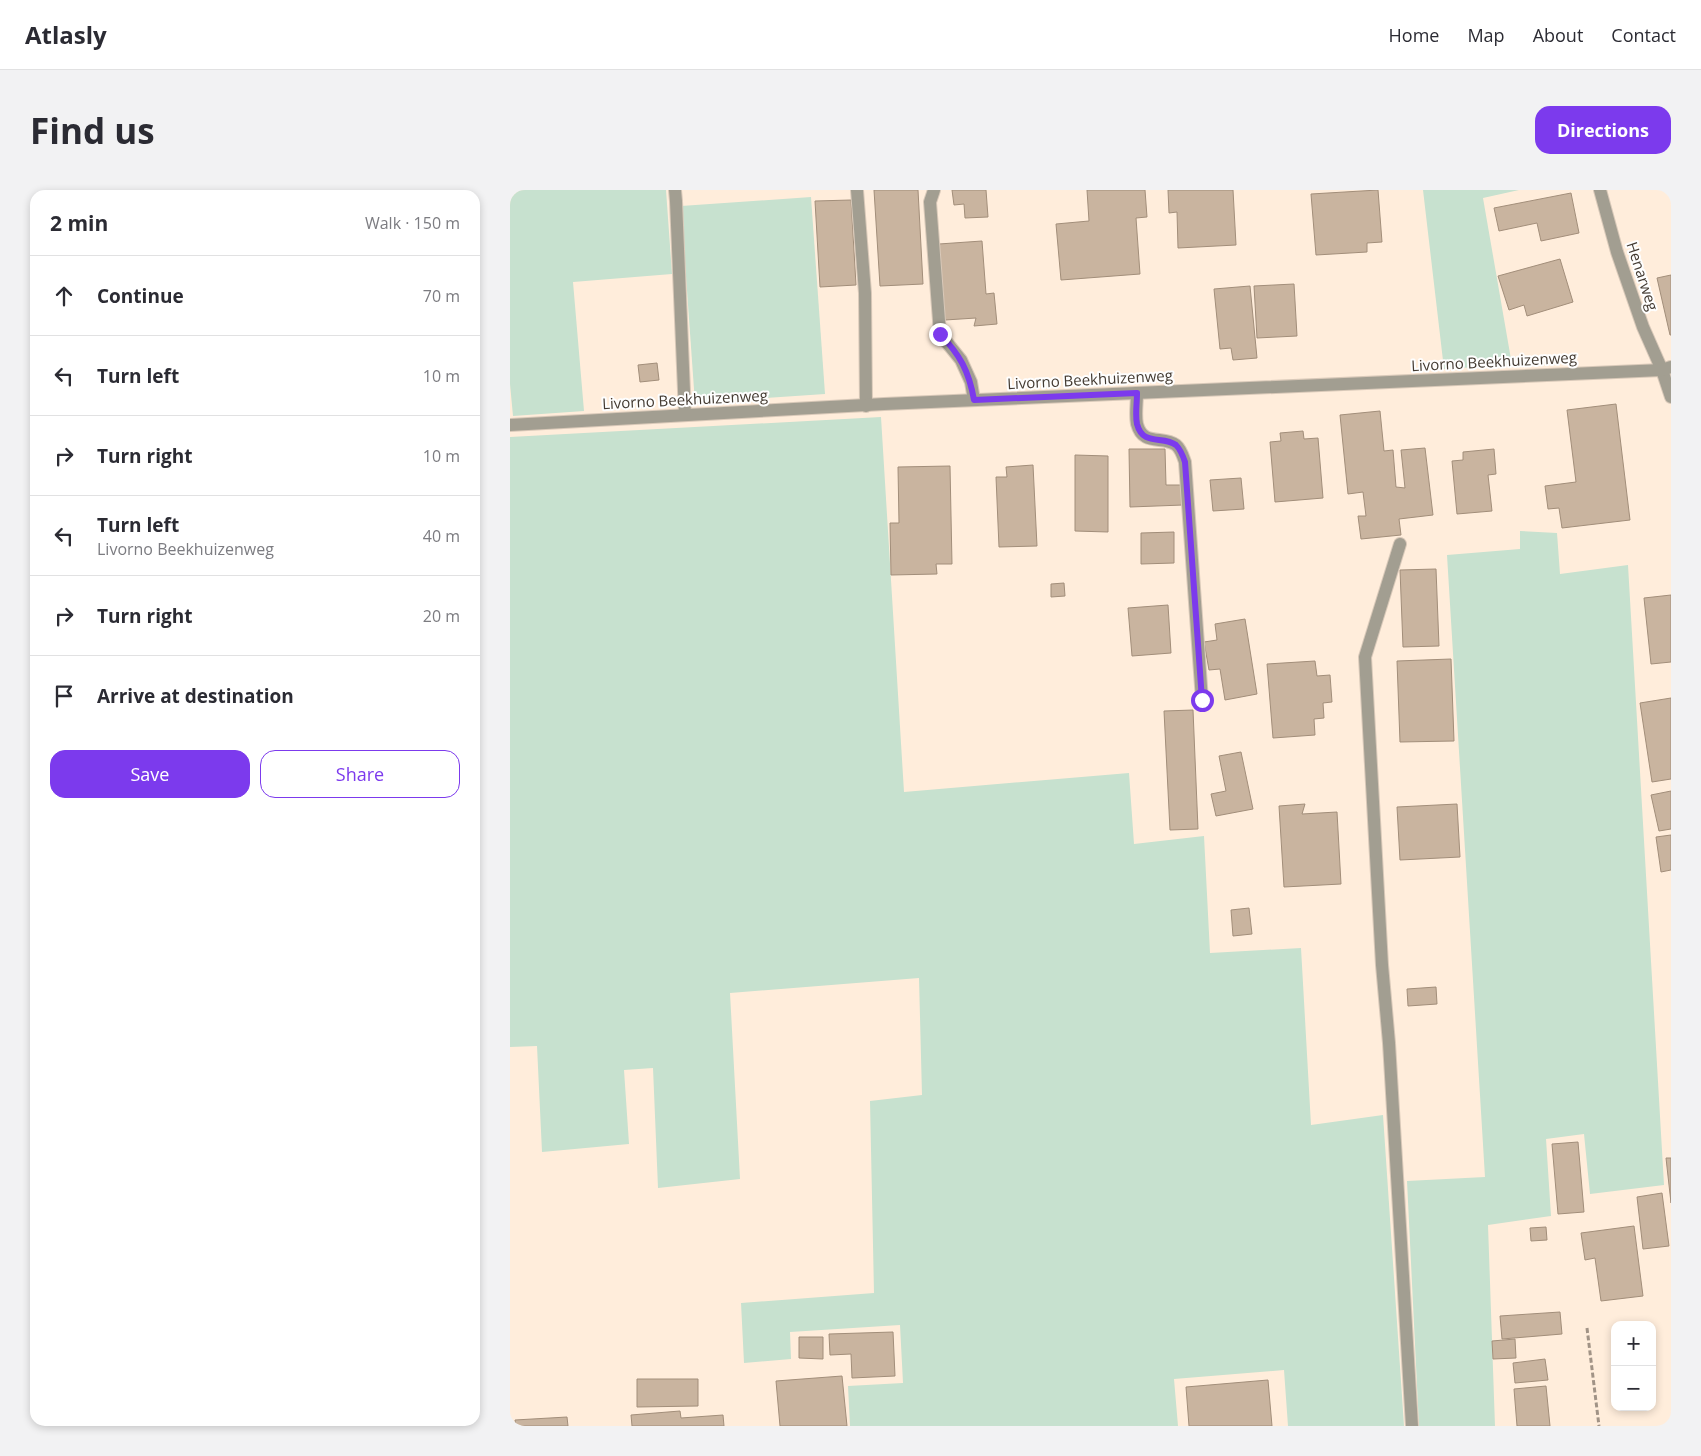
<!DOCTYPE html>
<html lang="en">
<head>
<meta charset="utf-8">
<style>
	:root { --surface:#fff; --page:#f2f2f3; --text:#2b2b33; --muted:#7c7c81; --line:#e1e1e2; --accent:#7c3aed }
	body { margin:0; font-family:"Open Sans",sans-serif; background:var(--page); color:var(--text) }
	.controls { position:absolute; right:15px; bottom:15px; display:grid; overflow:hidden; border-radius:10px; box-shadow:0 2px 8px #0003 }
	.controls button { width:45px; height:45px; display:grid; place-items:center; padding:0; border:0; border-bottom:1px solid var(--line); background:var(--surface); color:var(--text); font:25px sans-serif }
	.stop { position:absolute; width:15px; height:15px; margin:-11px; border:4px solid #7c3aed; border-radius:50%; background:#fff }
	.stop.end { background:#7c3aed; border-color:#fff; box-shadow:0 1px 5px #0008 }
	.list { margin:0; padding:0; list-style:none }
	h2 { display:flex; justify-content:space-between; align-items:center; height:65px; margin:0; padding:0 20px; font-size:21px }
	h2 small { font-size:16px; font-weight:400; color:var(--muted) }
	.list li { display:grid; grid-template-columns:32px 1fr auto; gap:15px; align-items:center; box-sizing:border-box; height:80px; padding:0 20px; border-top:1px solid var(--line) }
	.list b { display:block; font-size:19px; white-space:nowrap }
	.list p { margin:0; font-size:16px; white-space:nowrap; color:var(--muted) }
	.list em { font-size:16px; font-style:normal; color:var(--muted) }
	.actions { display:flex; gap:10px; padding:15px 20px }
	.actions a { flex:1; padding:11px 0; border:1px solid var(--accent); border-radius:15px; text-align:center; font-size:18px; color:var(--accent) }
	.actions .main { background:var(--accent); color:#fff }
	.icon { flex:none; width:28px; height:28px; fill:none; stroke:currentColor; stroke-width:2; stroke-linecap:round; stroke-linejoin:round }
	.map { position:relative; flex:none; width:1161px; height:1236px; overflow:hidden; border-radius:15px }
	header { display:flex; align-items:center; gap:30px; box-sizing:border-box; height:70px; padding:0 25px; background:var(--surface); border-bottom:1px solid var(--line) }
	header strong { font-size:24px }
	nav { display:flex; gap:28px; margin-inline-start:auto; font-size:18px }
	.intro { display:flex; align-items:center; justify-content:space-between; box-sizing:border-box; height:120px; padding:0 30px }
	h1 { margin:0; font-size:35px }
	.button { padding:12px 22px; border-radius:15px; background:var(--accent); color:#fff; font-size:18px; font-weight:700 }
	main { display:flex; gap:30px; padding:0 30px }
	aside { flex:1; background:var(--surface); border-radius:15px; box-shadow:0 2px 8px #0003 }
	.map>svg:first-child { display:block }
</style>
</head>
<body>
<header>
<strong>Atlasly</strong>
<nav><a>Home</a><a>Map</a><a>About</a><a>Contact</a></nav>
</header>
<div class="intro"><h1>Find us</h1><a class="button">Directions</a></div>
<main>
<aside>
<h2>2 min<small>Walk · 150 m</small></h2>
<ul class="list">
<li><svg class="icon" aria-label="ahead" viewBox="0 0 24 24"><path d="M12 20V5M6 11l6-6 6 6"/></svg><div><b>Continue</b></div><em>70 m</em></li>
<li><svg class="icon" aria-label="left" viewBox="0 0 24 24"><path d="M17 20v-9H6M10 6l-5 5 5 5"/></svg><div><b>Turn left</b></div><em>10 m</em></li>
<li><svg class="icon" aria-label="right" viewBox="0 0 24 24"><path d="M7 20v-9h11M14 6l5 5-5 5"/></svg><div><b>Turn right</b></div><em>10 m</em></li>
<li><svg class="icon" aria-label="left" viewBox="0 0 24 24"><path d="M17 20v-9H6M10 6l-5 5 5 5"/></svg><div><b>Turn left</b><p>Livorno Beekhuizenweg</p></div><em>40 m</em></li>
<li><svg class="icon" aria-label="right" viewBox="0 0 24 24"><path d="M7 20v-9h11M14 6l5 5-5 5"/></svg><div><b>Turn right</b></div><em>20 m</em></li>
<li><svg class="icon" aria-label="arrive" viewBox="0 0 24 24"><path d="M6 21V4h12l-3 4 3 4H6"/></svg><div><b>Arrive at destination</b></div></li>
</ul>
<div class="actions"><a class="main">Save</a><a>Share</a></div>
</aside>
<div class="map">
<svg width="1161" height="1236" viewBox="0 0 1161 1236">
	<rect width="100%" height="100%" fill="#ffeddb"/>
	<g fill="#c7e1cf">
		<polygon points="0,0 156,0 162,84 63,92 74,221 3,226 0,194"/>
		<polygon points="913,0 1009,0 973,8 1002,175 934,179"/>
		<polygon points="301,7 315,204 185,213 171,16"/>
		<polygon points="371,227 394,602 619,583 624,654 694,646 700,763 791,758 801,935 873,925 894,1236 778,1236 774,1180 664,1189 668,1236 340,1236 338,1196 393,1193 390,1135 280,1142 281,1169 234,1173 231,1113 364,1103 360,911 412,905 409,788 220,803 230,989 148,998 143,878 114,880 119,954 32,962 27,856 0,857 0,247"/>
		<polygon points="1010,341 1047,343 1050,384 1118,375 1154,995 1080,1004 1074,944 1036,949 1041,1026 978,1035 985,1236 909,1236 897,991 975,987 937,365 1010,359"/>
	</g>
	<g fill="#c9b49f" stroke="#a28e7a">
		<polygon points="364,0 408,0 413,94 370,96"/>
		<polygon points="442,0 476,0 478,27 455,28 454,14 444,15"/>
		<polygon points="577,0 635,0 637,27 626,28 630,84 551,90 546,34 579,31"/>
		<polygon points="658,0 723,0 726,55 668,58 667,22 659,23"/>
		<polygon points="868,0 872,52 857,53 857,62 806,65 801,4"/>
		<polygon points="1061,3 1069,43 1031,51 1027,33 989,41 984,18"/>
		<polygon points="341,10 346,95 310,97 305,11"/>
		<polygon points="472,51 476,104 484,103 487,134 464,136 466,128 435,130 429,54"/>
		<polygon points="1050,69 1063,112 1017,126 1014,115 999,120 988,86"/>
		<polygon points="1161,85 1161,145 1160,145 1147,88"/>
		<polygon points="784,94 787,146 747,148 744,96"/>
		<polygon points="740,96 747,168 723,170 721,158 710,159 704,99"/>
		<polygon points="147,173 149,190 130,192 128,175"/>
		<polygon points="1106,214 1120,330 1052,338 1049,318 1038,319 1035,296 1066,292 1057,220"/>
		<polygon points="870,221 874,261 883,260 886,297 895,298 891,260 915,258 923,325 889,329 891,345 851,349 848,326 856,326 853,302 838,304 830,225"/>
		<polygon points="793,241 794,249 808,248 813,308 765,312 760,252 771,251 770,243"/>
		<polygon points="619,259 655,259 656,295 672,295 673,315 620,317"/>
		<polygon points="984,259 986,284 978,285 982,321 947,324 942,271 953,270 953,262"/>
		<polygon points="565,265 598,266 598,342 565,341"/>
		<polygon points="523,275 527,356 489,357 486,287 497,287 496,277"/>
		<polygon points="440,276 442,374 426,374 427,384 381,385 380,333 389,333 388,277"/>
		<polygon points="731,288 734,319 703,321 700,290"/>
		<polygon points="664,342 664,373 631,374 631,343"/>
		<polygon points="926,379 929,456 893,457 890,380"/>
		<polygon points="554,393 555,406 541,407 541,394"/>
		<polygon points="1161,405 1161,472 1141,474 1134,408"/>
		<polygon points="658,415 661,463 622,466 618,418"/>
		<polygon points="735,429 747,504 715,510 710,479 699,480 694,452 707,450 705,434"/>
		<polygon points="941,469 944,551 890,552 887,471"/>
		<polygon points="805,471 807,486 820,485 822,512 813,513 814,528 804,529 805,545 763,548 757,474"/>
		<polygon points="1161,508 1161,589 1142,592 1130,513"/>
		<polygon points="683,520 688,639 660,640 654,521"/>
		<polygon points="731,562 743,619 706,626 701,604 716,601 709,566"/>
		<polygon points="1161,601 1161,639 1149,641 1141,605"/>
		<polygon points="795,614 792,624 827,622 831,694 774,697 769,616"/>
		<polygon points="947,614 950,667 890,670 887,617"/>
		<polygon points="1161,645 1161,680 1151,682 1146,647"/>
		<polygon points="739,718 742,744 723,746 721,720"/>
		<polygon points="926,797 927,814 898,816 897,799"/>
		<polygon points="1068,952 1074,1022 1048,1024 1042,954"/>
		<polygon points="1156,968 1161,968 1161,1013"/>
		<polygon points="1152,1003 1159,1056 1133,1059 1127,1007"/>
		<polygon points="1124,1036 1133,1106 1091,1111 1085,1068 1075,1070 1071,1043"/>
		<polygon points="1036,1037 1037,1050 1021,1051 1020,1038"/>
		<polygon points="1050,1122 1052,1144 992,1149 990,1126"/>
		<polygon points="383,1142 385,1186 342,1188 341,1164 320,1165 319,1144"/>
		<polygon points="289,1147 313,1147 313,1169 289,1168"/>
		<polygon points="1005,1149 1006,1168 983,1169 982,1151"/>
		<polygon points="1035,1169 1038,1190 1005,1193 1003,1173"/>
		<polygon points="332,1186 337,1236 270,1236 266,1191"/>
		<polygon points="127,1189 188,1189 188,1216 127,1217"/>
		<polygon points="758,1190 762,1236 679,1236 676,1197"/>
		<polygon points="1036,1196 1040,1236 1007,1236 1004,1199"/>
		<polygon points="170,1221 171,1228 213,1225 214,1236 122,1236 121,1225"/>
		<polygon points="57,1227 58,1236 6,1236 5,1230"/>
	</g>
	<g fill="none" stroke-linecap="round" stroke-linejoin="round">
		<g stroke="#d9c9b9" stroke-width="14">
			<g id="minor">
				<polyline points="165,0 166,11 175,225"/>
				<polyline points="347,0 355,103 356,216"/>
				<polyline points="424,0 420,12 430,144 451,170 461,192 464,210"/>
				<polyline points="1090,0 1107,62 1133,137 1152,180 1161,207"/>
				<path d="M 627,203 C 627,213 625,225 627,234 C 633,257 653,245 666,255 C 671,259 673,266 675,272 L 692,510"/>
				<polyline points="0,235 374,214 1152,180 1161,177"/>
				<polyline points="890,354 855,467 872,775 879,853 902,1236"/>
			</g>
		</g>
		<polyline stroke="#a19386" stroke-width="3" stroke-dasharray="5 2.5" stroke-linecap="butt" points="1077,1138 1089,1236"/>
		<use href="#minor" stroke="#a29e91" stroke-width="12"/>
	</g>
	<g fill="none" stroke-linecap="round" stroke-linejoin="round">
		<path stroke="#7c3aed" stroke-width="6" d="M 430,144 C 450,165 459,181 464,210 L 627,203 C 627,213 625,225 627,234 C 633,257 653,245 666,255 C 671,260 673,266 675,272 L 692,510"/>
	</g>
	<g text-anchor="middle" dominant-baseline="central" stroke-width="4" stroke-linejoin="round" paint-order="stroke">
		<g font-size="15" fill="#433a31" stroke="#fefefe">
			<text transform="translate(1133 86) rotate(72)">Henarweg</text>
			<text transform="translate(984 171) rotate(-3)">Livorno Beekhuizenweg</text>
			<text transform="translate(580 189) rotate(-3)">Livorno Beekhuizenweg</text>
			<text transform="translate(175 209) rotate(-3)">Livorno Beekhuizenweg</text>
		</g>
	</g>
</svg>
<div class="controls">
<button>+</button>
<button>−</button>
</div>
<div class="stop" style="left:692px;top:510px"></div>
<div class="stop end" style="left:430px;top:144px"></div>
</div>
</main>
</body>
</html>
